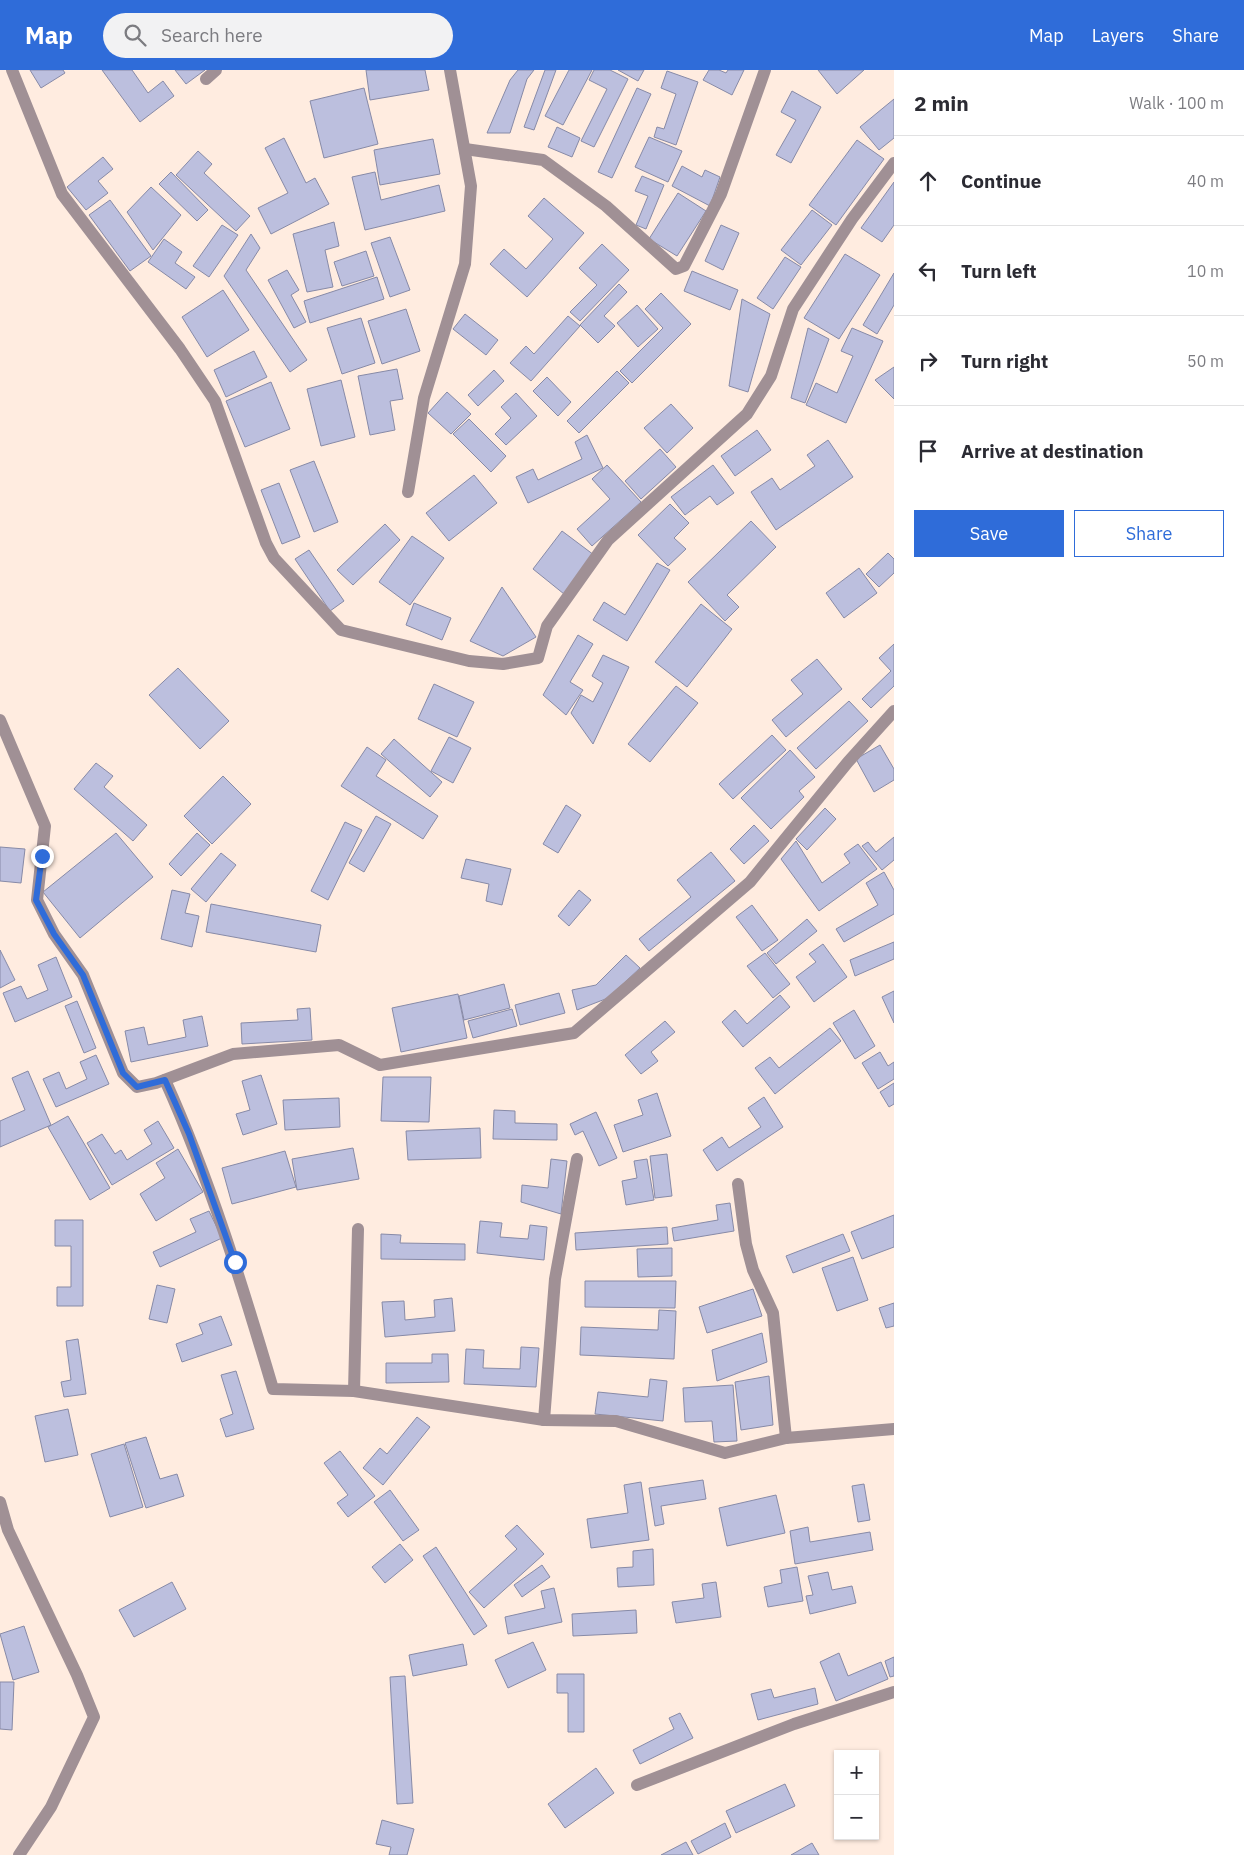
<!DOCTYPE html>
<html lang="en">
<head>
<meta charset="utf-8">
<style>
	:root { --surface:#fff; --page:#f2f2f3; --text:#2b2b33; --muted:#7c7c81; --line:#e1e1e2; --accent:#2f6cd9 }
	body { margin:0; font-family:"IBM Plex Sans",sans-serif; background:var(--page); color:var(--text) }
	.controls { position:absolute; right:15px; bottom:15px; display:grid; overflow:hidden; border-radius:0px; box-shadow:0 1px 4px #0004 }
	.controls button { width:45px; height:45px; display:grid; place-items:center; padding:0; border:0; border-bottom:1px solid var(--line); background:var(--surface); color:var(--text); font:25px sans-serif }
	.stop { position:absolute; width:15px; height:15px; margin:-11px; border:4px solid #2f6cd9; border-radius:50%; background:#fff }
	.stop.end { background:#2f6cd9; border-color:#fff; box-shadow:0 1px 5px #0008 }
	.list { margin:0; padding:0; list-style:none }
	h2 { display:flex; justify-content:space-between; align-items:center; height:65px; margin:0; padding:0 20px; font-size:21px }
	h2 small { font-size:16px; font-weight:400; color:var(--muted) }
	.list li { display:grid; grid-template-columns:32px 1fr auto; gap:15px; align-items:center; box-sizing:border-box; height:90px; padding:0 20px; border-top:1px solid var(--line) }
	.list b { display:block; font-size:19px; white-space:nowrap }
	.list em { font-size:16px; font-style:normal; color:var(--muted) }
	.actions { display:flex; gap:10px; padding:15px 20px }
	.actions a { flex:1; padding:11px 0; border:1px solid var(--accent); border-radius:0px; text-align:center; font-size:18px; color:var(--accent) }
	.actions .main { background:var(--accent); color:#fff }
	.icon { flex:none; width:28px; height:28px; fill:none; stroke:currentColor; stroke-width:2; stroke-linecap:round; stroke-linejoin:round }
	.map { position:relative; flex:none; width:894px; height:1785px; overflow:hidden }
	header { display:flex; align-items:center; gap:30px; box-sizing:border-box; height:70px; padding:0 25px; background:var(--accent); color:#fff }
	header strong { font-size:24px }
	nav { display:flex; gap:28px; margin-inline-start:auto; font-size:18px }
	.search { width:350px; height:45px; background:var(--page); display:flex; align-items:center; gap:12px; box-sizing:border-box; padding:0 18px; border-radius:28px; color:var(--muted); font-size:19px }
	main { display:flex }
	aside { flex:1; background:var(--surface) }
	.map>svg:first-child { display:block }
</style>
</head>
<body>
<header>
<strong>Map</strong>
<div class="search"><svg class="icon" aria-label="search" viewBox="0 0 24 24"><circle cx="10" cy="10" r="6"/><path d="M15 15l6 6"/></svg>Search here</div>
<nav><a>Map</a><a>Layers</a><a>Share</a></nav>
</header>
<main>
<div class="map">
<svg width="894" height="1785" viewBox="0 0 894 1785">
	<rect width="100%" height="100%" fill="#ffece0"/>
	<g fill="#bcbfde" stroke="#878aa7">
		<polygon points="30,0 63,0 65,3 41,18"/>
		<polygon points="102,0 132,0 148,23 163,11 174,26 140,52"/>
		<polygon points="175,0 205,0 186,14"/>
		<polygon points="366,0 425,0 429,20 370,30"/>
		<polygon points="518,0 534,0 527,9 510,63 487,63 510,10"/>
		<polygon points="545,0 556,0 534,60 524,57"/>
		<polygon points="569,0 592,0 563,55 545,46"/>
		<polygon points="594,0 610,0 628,9 594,77 581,71 607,19 589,10"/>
		<polygon points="618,0 644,0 638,11"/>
		<polygon points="709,0 719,0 726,3 728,0 744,0 732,25 703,10"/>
		<polygon points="818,0 864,0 837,24"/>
		<polygon points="667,1 698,12 676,75 654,67 657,57 664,59 676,24 661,18"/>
		<polygon points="364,18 378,74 324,88 310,31"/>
		<polygon points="637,18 651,24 612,108 598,102"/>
		<polygon points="792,21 821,37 791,93 776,85 796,50 781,42"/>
		<polygon points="894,29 894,68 879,80 860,57"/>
		<polygon points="557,57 580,68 572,87 548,77"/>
		<polygon points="649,67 682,81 668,112 635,97"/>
		<polygon points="284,68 306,113 315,108 329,134 271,164 258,138 288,123 265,78"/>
		<polygon points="433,69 440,104 380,115 374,80"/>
		<polygon points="857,70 884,89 836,155 809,135"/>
		<polygon points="198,81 212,94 204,103 250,146 236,161 176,105"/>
		<polygon points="103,87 113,99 98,111 108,123 86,140 67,117"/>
		<polygon points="682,96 702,107 705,100 720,107 710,136 672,116"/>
		<polygon points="171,102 208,140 197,151 159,114"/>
		<polygon points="375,102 381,130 439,115 445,141 365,160 352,107"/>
		<polygon points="642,106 664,115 646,159 636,155 648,126 635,121"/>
		<polygon points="894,112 894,155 882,172 861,158"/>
		<polygon points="151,117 181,145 153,180 127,142"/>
		<polygon points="678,123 706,141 677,186 649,169"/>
		<polygon points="544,128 584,163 527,227 490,194 504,179 526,199 553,169 528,146"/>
		<polygon points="110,130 151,186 130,201 89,145"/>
		<polygon points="812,140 832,155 801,195 781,180"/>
		<polygon points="334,152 339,176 325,180 333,217 307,222 293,164"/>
		<polygon points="222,155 238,165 209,207 193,196"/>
		<polygon points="721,155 739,163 723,200 705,191"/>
		<polygon points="251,164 260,178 246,200 307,290 290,302 224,206"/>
		<polygon points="390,167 410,220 390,227 371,173"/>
		<polygon points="164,169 182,182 175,193 195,207 186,219 148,192"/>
		<polygon points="602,174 629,200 580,251 570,242 597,215 579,198"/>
		<polygon points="366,181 374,206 342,216 334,192"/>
		<polygon points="845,184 880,205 839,269 804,248"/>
		<polygon points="785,187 801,197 773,239 757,228"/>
		<polygon points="287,200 299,220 291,225 306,252 294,258 268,210"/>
		<polygon points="692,201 738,220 730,240 684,221"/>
		<polygon points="894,203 894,235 877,264 863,255"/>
		<polygon points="377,207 384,229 310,253 304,231"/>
		<polygon points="619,214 627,222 604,246 615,256 598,273 580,255"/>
		<polygon points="223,220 249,260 207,287 182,247"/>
		<polygon points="661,223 691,254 632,313 620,301 663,258 645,239"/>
		<polygon points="742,229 770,244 748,322 729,316"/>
		<polygon points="637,235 658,259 638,277 617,253"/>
		<polygon points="406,239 420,281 382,294 368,251"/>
		<polygon points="465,244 498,270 486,285 453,259"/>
		<polygon points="568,246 580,256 531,311 510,293 526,276 534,284"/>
		<polygon points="361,248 375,293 342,304 327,258"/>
		<polygon points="808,258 829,269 805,333 791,328"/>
		<polygon points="852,258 883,271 846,353 806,335 816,313 837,323 853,286 841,281"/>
		<polygon points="254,281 267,307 226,327 214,300"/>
		<polygon points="894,297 894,329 875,310"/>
		<polygon points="397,299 403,329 390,331 395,360 370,365 358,306"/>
		<polygon points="494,300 504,311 478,336 468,325"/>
		<polygon points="617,301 629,313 579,363 567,351"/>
		<polygon points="547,307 571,332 558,346 533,321"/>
		<polygon points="341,310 355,367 321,376 307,319"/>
		<polygon points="271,312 290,359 245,377 226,331"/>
		<polygon points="447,322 471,344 451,364 428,343"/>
		<polygon points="516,323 537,346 506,375 495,364 511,348 501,337"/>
		<polygon points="671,334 693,358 667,383 644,358"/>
		<polygon points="469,349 506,386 491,402 453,364"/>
		<polygon points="757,360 771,380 735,406 721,386"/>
		<polygon points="587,365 603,398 528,433 516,407 533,399 538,410 582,389 575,372"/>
		<polygon points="828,370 853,407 776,460 751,422 772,408 780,420 815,396 807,385"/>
		<polygon points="660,379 676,397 641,429 625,411"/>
		<polygon points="314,391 338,452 314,462 290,400"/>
		<polygon points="607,395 641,432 592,476 577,459 610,429 592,409"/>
		<polygon points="713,395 734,423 717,435 710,426 685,445 671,427"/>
		<polygon points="474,405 497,433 449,471 426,443"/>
		<polygon points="279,413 300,467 282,474 261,420"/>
		<polygon points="670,434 689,453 674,468 686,479 668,496 638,465"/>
		<polygon points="751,451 776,477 727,525 739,537 725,551 688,512"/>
		<polygon points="385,454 400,470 353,515 337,500"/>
		<polygon points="562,461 594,485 564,524 533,499"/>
		<polygon points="412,466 444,488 410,535 379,512"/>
		<polygon points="309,480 344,531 330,541 295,489"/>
		<polygon points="888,483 894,489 894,503 879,517 866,504"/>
		<polygon points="657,493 670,500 627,571 593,550 604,532 625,545"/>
		<polygon points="859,498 877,523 844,548 826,523"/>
		<polygon points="502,517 536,567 503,586 470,571"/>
		<polygon points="414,533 451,548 442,570 406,555"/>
		<polygon points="701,534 732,559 687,617 655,592"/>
		<polygon points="578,565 593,574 570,612 583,620 566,645 543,625"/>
		<polygon points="894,574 894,616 871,638 862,629 891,601 879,588"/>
		<polygon points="603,585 629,597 593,674 571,643 581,625 593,632 603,613 592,606"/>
		<polygon points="817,589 842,619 786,667 772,650 803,624 791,610"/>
		<polygon points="178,598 229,651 200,679 149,625"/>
		<polygon points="434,614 474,632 457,667 418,649"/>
		<polygon points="676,616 698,633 650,692 628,674"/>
		<polygon points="849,631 868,651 816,699 797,678"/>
		<polygon points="772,665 786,680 733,729 719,714"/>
		<polygon points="449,667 471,678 453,713 431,701"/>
		<polygon points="394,669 442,712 430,727 381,684"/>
		<polygon points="880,675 894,699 894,710 874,722 856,689"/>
		<polygon points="367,677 386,690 376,706 438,746 423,769 341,716"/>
		<polygon points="790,680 815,707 799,721 804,727 771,759 741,728"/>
		<polygon points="96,693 113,706 104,717 147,755 133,771 74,719"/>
		<polygon points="223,706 251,734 212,774 184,746"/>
		<polygon points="566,735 581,745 558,783 543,774"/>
		<polygon points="825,738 836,749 807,780 796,769"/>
		<polygon points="376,746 391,754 364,802 349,793"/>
		<polygon points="345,752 362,760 328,830 311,821"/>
		<polygon points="754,755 769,771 744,794 730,779"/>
		<polygon points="116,763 153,807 80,868 43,822"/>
		<polygon points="197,763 210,775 181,806 169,794"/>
		<polygon points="894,767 894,790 882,800 862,776 868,772 876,782"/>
		<polygon points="796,771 822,813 850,793 844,784 858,774 877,799 819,841 781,789"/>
		<polygon points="0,777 25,779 21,813 0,811"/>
		<polygon points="711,782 735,811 649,881 639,869 691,827 677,810"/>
		<polygon points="221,783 236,795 206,832 191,819"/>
		<polygon points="466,789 511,799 502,835 486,831 489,814 461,808"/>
		<polygon points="884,802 894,820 894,844 844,872 836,859 878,835 866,813"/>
		<polygon points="172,820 190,824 185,843 199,846 192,877 161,869"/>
		<polygon points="579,820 591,830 569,856 558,846"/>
		<polygon points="211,834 321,855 316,882 206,862"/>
		<polygon points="752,835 778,870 762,881 736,847"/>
		<polygon points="807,849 817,861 776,894 767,883"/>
		<polygon points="894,872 894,889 855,906 850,890"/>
		<polygon points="823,874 847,907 814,932 796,907 816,892 809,884"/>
		<polygon points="0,880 15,910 0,918"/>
		<polygon points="765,883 790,914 773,928 747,896"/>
		<polygon points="626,885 640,898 608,928 577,940 572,920 596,915"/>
		<polygon points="56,887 72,927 15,952 3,923 21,916 27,929 48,920 38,895"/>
		<polygon points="504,914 510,938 464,950 459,926"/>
		<polygon points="894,921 894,953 882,927"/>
		<polygon points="559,923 565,943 520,955 515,935"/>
		<polygon points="458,924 467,968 401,982 392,938"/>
		<polygon points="780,925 790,937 743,977 722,952 735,940 747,954"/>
		<polygon points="77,931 96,978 84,983 65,936"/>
		<polygon points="310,938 312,970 242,974 241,953 298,950 297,939"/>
		<polygon points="512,939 517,956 473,968 468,951"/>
		<polygon points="854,940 875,976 855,989 833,953"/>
		<polygon points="202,946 208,976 131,992 125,961 144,957 148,975 186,967 183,950"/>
		<polygon points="665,951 675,962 651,982 658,991 641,1004 625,985"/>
		<polygon points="830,958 841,971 775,1024 755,998 770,987 779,998"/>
		<polygon points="880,982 888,996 894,992 894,1009 878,1019 862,993"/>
		<polygon points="96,985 109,1014 56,1037 43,1009 59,1002 66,1019 87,1009 80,992"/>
		<polygon points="28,1001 51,1055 0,1077 0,1051 25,1040 12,1008"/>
		<polygon points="261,1005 277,1054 243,1065 236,1044 250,1040 242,1011"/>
		<polygon points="383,1007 431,1007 429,1052 381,1051"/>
		<polygon points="894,1013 894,1034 889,1037 880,1022"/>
		<polygon points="657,1023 671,1066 623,1082 614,1055 643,1045 638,1030"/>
		<polygon points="764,1027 783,1057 717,1101 703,1080 722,1067 729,1078 761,1057 748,1038"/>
		<polygon points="339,1028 340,1057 285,1060 283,1030"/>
		<polygon points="494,1040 515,1041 515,1053 557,1054 557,1070 493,1069"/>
		<polygon points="596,1042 617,1088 599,1096 583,1061 575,1065 570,1054"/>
		<polygon points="68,1046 110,1118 90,1130 48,1057"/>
		<polygon points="158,1051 174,1078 112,1115 87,1073 102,1064 115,1084 121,1080 127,1090 152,1074 144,1060"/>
		<polygon points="480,1058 481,1088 408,1090 406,1061"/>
		<polygon points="353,1078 359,1109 297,1120 292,1089"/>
		<polygon points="178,1079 203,1122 156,1151 140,1124 165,1108 156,1093"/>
		<polygon points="285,1081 296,1117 232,1134 222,1098"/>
		<polygon points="667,1084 672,1126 655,1128 650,1086"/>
		<polygon points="551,1089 567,1091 561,1144 521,1132 522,1115 548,1118"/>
		<polygon points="647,1089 654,1130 626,1135 622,1111 637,1108 634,1091"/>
		<polygon points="730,1133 734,1161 674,1171 672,1158 718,1150 716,1135"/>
		<polygon points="209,1141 222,1168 160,1197 153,1182 196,1162 190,1149"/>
		<polygon points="894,1145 894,1177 862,1189 851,1162"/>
		<polygon points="55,1150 83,1150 83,1236 57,1236 57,1217 71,1217 71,1176 55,1176"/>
		<polygon points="480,1151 502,1153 500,1167 528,1169 530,1155 547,1157 544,1190 477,1183"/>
		<polygon points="667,1157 668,1174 576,1180 575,1163"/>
		<polygon points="381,1164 401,1165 400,1173 465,1174 465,1190 381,1189"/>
		<polygon points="843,1164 850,1181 793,1203 786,1186"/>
		<polygon points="672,1178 672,1206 638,1207 637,1179"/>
		<polygon points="853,1187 868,1230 837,1241 822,1198"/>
		<polygon points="585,1211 676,1211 675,1238 585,1237"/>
		<polygon points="157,1215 175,1219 167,1253 149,1249"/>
		<polygon points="753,1219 762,1246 707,1263 699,1237"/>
		<polygon points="452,1228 455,1261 385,1267 382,1232 404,1231 405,1250 435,1247 434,1230"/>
		<polygon points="894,1233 894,1256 886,1258 879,1238"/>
		<polygon points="659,1240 676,1241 674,1289 580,1285 581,1257 658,1260"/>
		<polygon points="221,1246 232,1275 182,1292 176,1274 203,1264 199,1254"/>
		<polygon points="762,1263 767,1292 717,1311 712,1280"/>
		<polygon points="78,1269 86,1324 64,1327 61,1312 71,1310 66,1271"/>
		<polygon points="521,1277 539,1278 536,1317 464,1314 466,1279 484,1280 483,1298 520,1299"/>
		<polygon points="432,1284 448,1284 449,1312 386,1313 386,1293 432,1293"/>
		<polygon points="236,1301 254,1359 226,1367 220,1349 233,1344 221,1305"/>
		<polygon points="769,1306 773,1355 741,1360 735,1312"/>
		<polygon points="650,1309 667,1311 663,1351 595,1344 598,1322 648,1327"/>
		<polygon points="733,1315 737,1371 714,1372 712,1351 685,1352 683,1318"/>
		<polygon points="68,1339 78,1385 45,1392 35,1346"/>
		<polygon points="417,1347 430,1357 383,1415 363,1398 380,1378 387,1384"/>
		<polygon points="146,1367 160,1409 177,1404 184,1426 146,1438 125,1373"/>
		<polygon points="124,1374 143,1437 110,1447 91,1384"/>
		<polygon points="340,1381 375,1426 348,1447 337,1433 348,1425 324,1393"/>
		<polygon points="703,1410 706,1429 661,1436 664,1454 655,1456 649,1418"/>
		<polygon points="641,1412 649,1470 591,1478 587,1449 628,1443 624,1415"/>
		<polygon points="864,1414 870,1450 858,1452 852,1416"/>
		<polygon points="390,1420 419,1460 403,1471 374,1432"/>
		<polygon points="776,1425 785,1463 727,1476 719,1438"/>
		<polygon points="517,1455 544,1484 484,1538 469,1522 517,1479 505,1466"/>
		<polygon points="808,1457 810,1472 870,1462 873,1480 795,1494 790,1461"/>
		<polygon points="400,1474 413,1490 385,1513 372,1497"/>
		<polygon points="436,1477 487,1556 474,1565 423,1486"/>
		<polygon points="653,1479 654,1515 618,1517 617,1498 633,1497 633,1481"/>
		<polygon points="542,1495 550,1507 522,1527 514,1515"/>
		<polygon points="797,1497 803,1531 768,1537 764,1517 782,1513 780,1500"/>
		<polygon points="828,1502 832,1520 852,1516 856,1533 810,1544 806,1526 813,1525 808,1506"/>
		<polygon points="172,1512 186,1539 134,1567 119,1540"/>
		<polygon points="716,1512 721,1547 676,1553 672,1532 704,1528 702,1514"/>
		<polygon points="554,1518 562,1552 508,1564 505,1547 545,1538 541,1521"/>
		<polygon points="636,1540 637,1563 573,1566 572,1544"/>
		<polygon points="24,1556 39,1602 13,1610 0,1564"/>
		<polygon points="533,1572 546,1600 508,1618 495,1590"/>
		<polygon points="463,1574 467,1595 413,1606 409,1585"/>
		<polygon points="839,1583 848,1606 881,1592 888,1609 836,1631 820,1592"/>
		<polygon points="894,1587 894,1606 890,1607 885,1591"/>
		<polygon points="557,1604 584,1604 584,1662 568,1662 568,1623 557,1623"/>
		<polygon points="405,1606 413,1733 397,1734 390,1607"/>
		<polygon points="0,1612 14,1612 12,1660 0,1659"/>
		<polygon points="815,1618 818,1634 758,1650 751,1624 771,1619 774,1628"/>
		<polygon points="680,1643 693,1668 640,1694 633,1680 674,1659 669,1648"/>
		<polygon points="596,1698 614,1723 565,1758 548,1734"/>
		<polygon points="785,1714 795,1736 736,1763 726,1741"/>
		<polygon points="382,1750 414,1759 407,1785 389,1785 391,1777 376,1774"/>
		<polygon points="725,1753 731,1767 698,1784 691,1771"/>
		<polygon points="686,1772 693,1785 661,1785"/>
		<polygon points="812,1773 819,1785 791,1785"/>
	</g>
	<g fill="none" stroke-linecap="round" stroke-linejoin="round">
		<g stroke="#a09095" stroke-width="12">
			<polyline points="12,0 62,124 180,279 215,331 266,473 274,488 341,560 469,591 503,594 538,588 547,556 608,470 747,344 771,306 793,239 852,149 894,93"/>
			<polyline points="206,9 216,0"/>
			<polyline points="465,79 543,90 606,136 676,199 684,196 721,124 765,0"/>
			<polyline points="408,422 424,328 465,194 471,116 450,0"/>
			<polyline points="0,650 45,756 37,830 54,864 83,905 123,1003 137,1017 156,1013 233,984 339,975 380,995 574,963 750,812 848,692 894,641"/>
			<path d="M 165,1010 C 210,1110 242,1214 273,1319 L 354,1321 L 544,1350 L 616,1351 L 725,1383 L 786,1368 L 894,1359"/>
			<polyline points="738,1114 746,1174 753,1200 773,1243 786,1368"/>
			<polyline points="354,1321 358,1159"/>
			<polyline points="544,1350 555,1209 577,1089"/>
			<polyline points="0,1432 8,1460 77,1605 94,1647 51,1737 19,1785"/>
			<polyline points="637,1715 794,1654 894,1622"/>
		</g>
	</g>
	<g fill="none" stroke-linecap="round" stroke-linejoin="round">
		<polyline stroke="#2f6cd9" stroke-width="6" points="42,786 36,830 54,864 83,905 123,1003 137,1017 165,1010 189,1064 235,1192"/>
	</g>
</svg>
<div class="controls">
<button>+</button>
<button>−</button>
</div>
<div class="stop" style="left:235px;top:1192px"></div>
<div class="stop end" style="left:42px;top:786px"></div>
</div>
<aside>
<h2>2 min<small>Walk · 100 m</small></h2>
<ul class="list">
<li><svg class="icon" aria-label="ahead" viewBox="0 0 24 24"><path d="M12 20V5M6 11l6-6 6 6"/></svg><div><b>Continue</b></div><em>40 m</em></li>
<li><svg class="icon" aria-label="left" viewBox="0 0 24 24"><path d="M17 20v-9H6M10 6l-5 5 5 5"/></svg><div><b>Turn left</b></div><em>10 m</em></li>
<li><svg class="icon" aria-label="right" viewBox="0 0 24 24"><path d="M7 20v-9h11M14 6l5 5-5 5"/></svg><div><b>Turn right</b></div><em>50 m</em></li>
<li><svg class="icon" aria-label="arrive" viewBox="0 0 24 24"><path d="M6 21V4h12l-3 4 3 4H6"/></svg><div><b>Arrive at destination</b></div></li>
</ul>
<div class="actions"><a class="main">Save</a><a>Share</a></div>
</aside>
</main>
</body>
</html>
